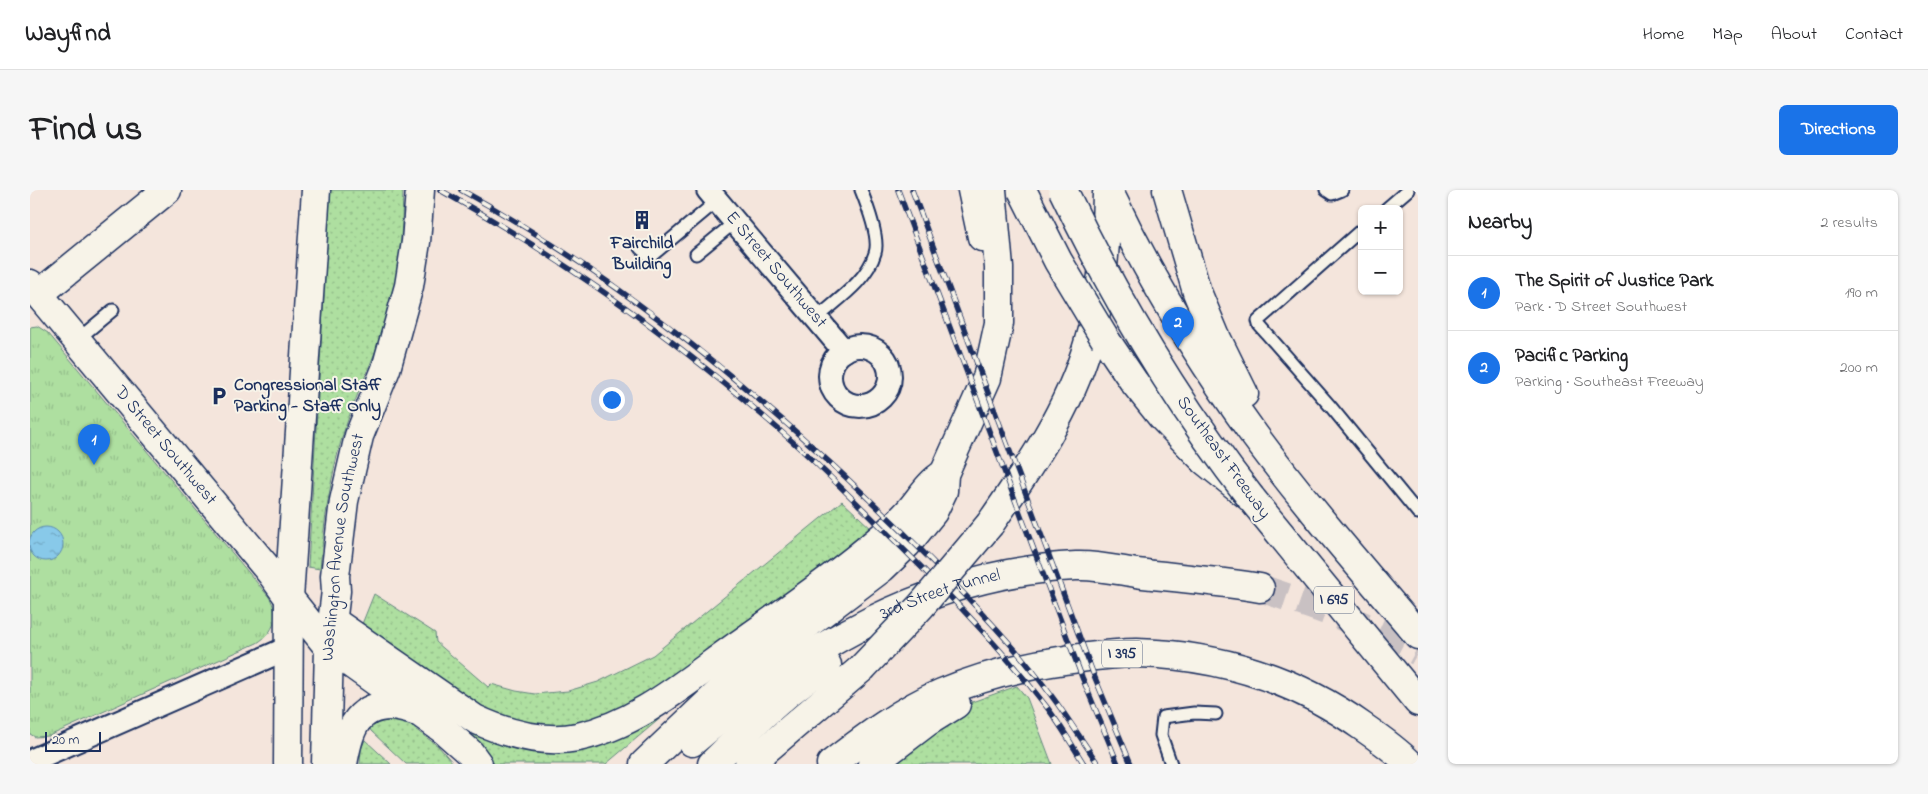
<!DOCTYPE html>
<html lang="en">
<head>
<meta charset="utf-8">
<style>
	:root { --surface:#fff; --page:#f6f6f6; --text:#202124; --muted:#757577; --line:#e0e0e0; --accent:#1a73e8 }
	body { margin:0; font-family:"Indie Flower",sans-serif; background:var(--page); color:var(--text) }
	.controls { position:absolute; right:15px; top:15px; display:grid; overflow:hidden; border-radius:8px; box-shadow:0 1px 4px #0004 }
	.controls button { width:45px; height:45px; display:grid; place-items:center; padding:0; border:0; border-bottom:1px solid var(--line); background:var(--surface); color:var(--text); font:25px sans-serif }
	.scale { position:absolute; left:15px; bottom:12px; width:56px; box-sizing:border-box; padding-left:5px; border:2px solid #1b2f5e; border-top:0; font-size:14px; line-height:18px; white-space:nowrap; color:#1b2f5e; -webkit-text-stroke:4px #f7f3e8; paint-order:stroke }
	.you { position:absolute; left:581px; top:209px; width:18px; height:18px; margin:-12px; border:4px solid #fff; border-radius:50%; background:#1a73e8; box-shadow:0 0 0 8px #1a73e833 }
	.badge { display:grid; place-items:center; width:32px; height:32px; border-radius:50%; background:var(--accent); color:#fff; font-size:16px; font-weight:700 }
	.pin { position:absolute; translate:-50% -41px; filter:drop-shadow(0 1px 2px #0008) }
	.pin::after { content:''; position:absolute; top:26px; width:18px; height:15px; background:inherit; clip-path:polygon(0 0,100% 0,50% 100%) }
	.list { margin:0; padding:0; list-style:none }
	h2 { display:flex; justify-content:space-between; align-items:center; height:65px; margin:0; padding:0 20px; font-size:21px }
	h2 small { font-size:16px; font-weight:400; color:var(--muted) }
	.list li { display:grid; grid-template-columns:32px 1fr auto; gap:15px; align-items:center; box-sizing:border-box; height:75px; padding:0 20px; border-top:1px solid var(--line) }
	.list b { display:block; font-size:19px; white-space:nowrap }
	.list p { margin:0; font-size:16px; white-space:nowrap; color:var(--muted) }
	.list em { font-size:16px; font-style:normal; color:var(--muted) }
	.map { position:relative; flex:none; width:1388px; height:574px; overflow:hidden; border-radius:8px }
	header { display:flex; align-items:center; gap:30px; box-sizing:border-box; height:70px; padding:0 25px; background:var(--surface); border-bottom:1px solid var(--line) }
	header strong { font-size:24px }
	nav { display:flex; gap:28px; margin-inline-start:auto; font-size:18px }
	.intro { display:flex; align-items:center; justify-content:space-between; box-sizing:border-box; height:120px; padding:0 30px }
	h1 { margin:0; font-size:35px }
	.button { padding:12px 22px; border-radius:8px; background:var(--accent); color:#fff; font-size:18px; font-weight:700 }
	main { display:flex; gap:30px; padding:0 30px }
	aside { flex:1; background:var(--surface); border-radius:8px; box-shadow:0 1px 4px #0004 }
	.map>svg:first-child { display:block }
</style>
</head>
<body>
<header>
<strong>Wayfind</strong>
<nav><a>Home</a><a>Map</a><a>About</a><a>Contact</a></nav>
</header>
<div class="intro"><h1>Find us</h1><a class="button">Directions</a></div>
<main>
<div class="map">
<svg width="1388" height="574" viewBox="0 0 1388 574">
	<defs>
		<pattern id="grass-dots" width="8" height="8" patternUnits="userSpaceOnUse" patternTransform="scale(1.25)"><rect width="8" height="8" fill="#aedfa0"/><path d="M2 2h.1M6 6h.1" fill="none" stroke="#95c08c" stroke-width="1.8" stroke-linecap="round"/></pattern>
		<pattern id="park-tufts" width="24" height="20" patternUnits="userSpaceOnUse" patternTransform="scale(1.25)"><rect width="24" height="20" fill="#aedfa0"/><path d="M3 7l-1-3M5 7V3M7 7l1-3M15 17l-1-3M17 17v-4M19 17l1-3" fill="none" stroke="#95c08c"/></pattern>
		<pattern id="water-ripples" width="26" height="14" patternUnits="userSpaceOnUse" patternTransform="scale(1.25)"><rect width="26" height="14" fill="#88c9e9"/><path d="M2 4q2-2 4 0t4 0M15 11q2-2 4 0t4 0" fill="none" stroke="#6ea4c0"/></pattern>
	</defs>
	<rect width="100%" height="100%" fill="#f4e5dc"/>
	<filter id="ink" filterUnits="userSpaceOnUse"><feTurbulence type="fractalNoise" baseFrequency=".02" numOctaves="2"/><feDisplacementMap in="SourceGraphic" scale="10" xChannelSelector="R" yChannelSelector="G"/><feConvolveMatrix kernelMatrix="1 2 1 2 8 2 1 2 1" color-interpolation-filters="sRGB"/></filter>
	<g filter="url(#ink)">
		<g fill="url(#grass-dots)" stroke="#64877f">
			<path d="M 300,0 L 373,0 C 372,35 371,71 363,106 C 353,153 329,195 314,241 C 300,286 294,332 290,379 L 278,377 Z"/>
			<polygon points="812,311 844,341 640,488 597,515 561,529 528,536 493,535 463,523 435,508 332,434 344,404 405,443 406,452 458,497 461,494 486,501 505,504 538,501 568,492 623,465"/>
			<polygon points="987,496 997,508 1022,574 854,574 939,513"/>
			<polygon points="652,510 576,574 456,574 424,538 427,533 483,555"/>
			<polygon points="353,526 387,535 385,539 408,556 424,574 376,574 341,541 337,531"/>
			<polygon points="335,550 361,574 330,574 331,559"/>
		</g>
		<path fill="url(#park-tufts)" stroke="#64877f" d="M 7,136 L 18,143 L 239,407 C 250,425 245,442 227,453 L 19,546 L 5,547 L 0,544 L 0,137 Z"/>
		<circle fill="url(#water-ripples)" stroke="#5c8bb1" cx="16" cy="354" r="17"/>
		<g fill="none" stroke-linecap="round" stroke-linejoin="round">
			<path stroke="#c9c1c3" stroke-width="28" stroke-dasharray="28 14" stroke-linecap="butt" d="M 1230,398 C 1284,416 1338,434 1388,462"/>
			<g stroke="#1b2f5e" stroke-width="15">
				<g id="service">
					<polyline points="1296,0 1302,4 1312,0"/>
					<polyline points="1356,19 1378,0"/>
					<polyline points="1332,39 1228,131 1229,135 1301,217 1388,323"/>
					<polyline points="610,58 620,67 687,11"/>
					<polyline points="666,64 705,32"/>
					<path d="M 787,128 C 807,110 837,91 845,63 C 850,49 837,15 831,0"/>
					<polyline points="47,150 83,120"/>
					<polyline points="1141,574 1131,545 1133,527 1164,523 1186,524"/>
				</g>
			</g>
			<g stroke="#1b2f5e" stroke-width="26">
				<g id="minor">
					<path id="s1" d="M 678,0 L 814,161"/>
					<circle cx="830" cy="186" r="30"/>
					<polyline points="5,569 258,458"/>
				</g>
			</g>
			<g stroke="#1b2f5e" stroke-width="31">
				<g id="tertiary">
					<path id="s2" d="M 0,94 L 241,383 L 259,408"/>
					<polyline points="9,104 137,0"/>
				</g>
			</g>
			<g stroke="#1b2f5e" stroke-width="31">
				<g id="primary">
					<polyline points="259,408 299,458"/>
					<polyline points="258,574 259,408 286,0"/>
					<path id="s3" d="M 296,574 L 299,458 L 306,401 L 305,386 L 314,311 L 329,246 L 356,179 L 379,96 L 386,52 L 390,0"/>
				</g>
			</g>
			<g stroke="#1b2f5e" stroke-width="31">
				<g id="motorway">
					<polyline points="942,0 952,47"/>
					<path d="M 1078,0 C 1119,86 1169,169 1225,246 C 1276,315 1333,380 1388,445"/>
					<polyline points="1137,0 1167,102 1185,145 1214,204"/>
					<polyline points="1075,149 1104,192 1132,227 1174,270 1221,308 1388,512"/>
					<path d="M 960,334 C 999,278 1039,220 1058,154 C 1073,105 1076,53 1077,3"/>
					<path d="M 303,431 L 445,529 C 477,544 512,554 548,547 C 609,534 658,490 708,455 C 757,420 808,385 853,346 C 863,337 873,329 881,319 C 891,307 900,292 914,284"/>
					<polyline points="299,458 414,540 440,563 448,574"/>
					<path id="s4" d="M 662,552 C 771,459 900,382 1046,376 C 1066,375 1087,380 1106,383 C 1148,388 1189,391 1230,398"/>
					<path d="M 313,574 C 318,545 324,516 360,516 C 368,516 377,519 384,521"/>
					<polyline points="614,574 696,496 852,378 877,354 903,322 913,301 914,284 957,188 969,133 969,78 962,0"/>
					<path d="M 682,574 C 718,539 754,502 797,475"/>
					<polyline points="719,574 832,478"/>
					<path d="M 801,574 C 835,548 872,520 912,503 C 952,486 993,476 1035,470 C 1059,467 1083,463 1107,463 C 1188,465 1266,489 1333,537 C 1349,548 1366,560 1380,574"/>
					<polyline points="842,574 897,532 926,514"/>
				</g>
			</g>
			<use href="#service" stroke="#f7f3e8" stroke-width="11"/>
			<use href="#minor" stroke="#f7f3e8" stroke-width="22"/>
			<use href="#tertiary" stroke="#f7f3e8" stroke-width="28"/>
			<use href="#primary" stroke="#f7f3e8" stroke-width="28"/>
			<use href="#motorway" stroke="#f7f3e8" stroke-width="28"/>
			<g stroke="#1b2f5e" stroke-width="5.5">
				<g id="rail">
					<path d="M 410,0 C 524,63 633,140 732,225 C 776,262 816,302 856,342 C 912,397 967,453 1016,516 C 1030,534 1042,555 1054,574"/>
					<path d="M 431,0 C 583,83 720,195 845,315 C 892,360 938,406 981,455 C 1014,492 1041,533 1068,574"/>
					<polyline points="868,0 1052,487 1088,574"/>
					<polyline points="882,0 1063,483 1101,574"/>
				</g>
			</g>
			<use href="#rail" stroke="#f7f3e8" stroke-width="4" stroke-dasharray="11" stroke-linecap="butt"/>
			<g stroke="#1b2f5e" stroke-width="31" stroke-linecap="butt">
				<g id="motorway-bridge">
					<polyline points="992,0 1028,71 1075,149"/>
					<path d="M 1033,0 C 1085,109 1147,213 1221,308"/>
					<polyline points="832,478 891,416 960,334"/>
				</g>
			</g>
			<use href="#motorway-bridge" stroke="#f7f3e8" stroke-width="28"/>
		</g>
	</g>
	<defs>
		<g id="building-bare" transform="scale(1.5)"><path d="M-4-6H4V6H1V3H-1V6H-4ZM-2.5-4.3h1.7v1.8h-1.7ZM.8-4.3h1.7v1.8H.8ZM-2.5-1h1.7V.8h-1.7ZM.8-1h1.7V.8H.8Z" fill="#1b2f5e" stroke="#f7f3e8" stroke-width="2.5" paint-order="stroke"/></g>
		<g id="parking-bare" transform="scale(1.5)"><path d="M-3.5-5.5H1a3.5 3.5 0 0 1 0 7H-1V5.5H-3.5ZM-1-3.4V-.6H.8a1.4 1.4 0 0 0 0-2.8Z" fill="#1b2f5e" stroke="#f7f3e8" stroke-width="2.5" paint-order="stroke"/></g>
	</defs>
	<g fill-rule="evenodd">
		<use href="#building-bare" x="612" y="30"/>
		<use href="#parking-bare" x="189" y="206"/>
	</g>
	<g text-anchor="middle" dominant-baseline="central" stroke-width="4" stroke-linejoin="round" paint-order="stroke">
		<g fill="#f7f3e8" stroke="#5d6a87" stroke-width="1">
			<rect x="1284" y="396.5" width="40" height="27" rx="4"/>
			<rect x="1072" y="450.5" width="40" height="27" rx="4"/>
		</g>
		<g font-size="16" font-weight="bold" fill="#1b2f5e">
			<text x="1304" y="410">I 695</text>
			<text x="1092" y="464">I 395</text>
		</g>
		<g font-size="18" font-weight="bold" fill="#1b2f5e" stroke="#f7f3e8">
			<text x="612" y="54">Fairchild<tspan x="612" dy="21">Building</tspan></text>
			<text x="204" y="196" text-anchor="start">Congressional Staff<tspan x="204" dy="21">Parking - Staff Only</tspan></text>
		</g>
		<g font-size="18" fill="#1b2f5e" stroke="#f7f3e8">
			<text stroke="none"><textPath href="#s1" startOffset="105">E Street Southwest</textPath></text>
			<text stroke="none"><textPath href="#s2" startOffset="211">D Street Southwest</textPath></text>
			<text transform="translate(1193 268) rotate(54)">Southeast Freeway</text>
			<text stroke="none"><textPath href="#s3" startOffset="218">Washington Avenue Southwest</textPath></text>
			<text stroke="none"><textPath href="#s4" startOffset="291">3rd Street Tunnel</textPath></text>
		</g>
	</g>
</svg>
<div class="controls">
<button>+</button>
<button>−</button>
</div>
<div class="scale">20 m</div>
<div class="you"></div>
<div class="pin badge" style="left:64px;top:275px">1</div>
<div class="pin badge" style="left:1148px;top:158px">2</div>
</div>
<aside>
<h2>Nearby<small>2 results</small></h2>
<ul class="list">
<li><span class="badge">1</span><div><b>The Spirit of Justice Park</b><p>Park · D Street Southwest</p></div><em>190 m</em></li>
<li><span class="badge">2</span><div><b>Pacific Parking</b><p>Parking · Southeast Freeway</p></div><em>200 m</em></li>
</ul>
</aside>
</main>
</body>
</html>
